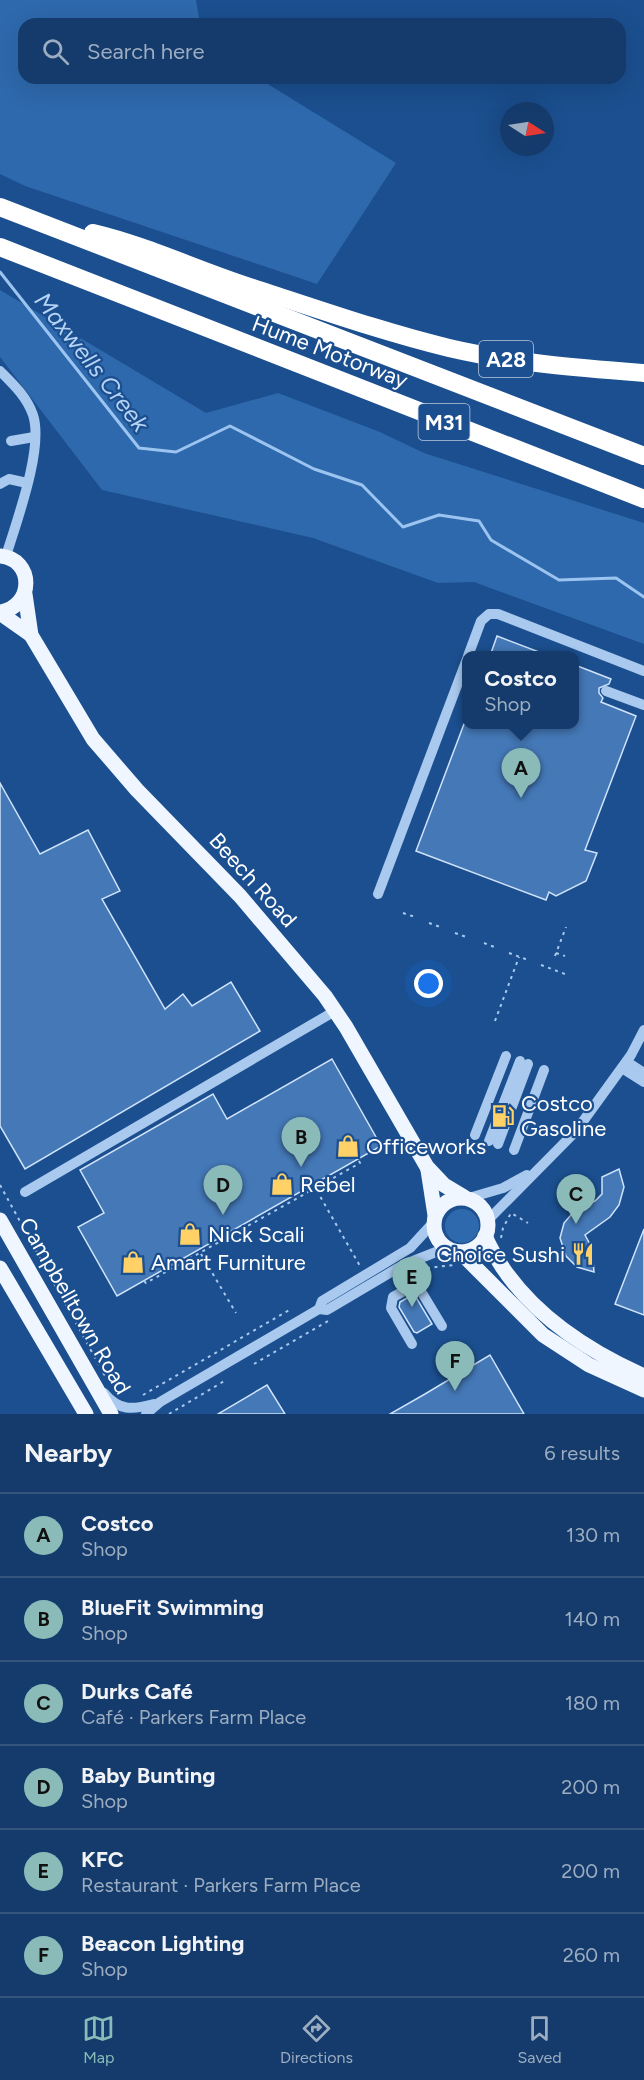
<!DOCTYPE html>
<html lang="en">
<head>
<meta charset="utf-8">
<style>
	:root { --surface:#143b6b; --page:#214673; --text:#f1f3f6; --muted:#9dadc1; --line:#33557e; --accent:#8bbbb9 }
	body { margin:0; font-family:Figtree,sans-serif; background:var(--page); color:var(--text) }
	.compass { position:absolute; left:500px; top:102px; width:54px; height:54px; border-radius:50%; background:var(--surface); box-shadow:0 6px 24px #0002; rotate:102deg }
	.you { position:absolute; left:429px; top:984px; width:21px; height:21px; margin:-15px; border:4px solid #fff; border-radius:50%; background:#1a73e8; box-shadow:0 0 0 9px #1a73e833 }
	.badge { display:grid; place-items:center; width:39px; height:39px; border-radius:50%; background:var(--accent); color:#111; font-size:20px; font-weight:700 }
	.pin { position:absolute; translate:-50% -50px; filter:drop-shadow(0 2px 3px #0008) }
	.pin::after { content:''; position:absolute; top:32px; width:21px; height:18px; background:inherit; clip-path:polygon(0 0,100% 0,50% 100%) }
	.popup { position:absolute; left:462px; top:651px; width:117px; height:78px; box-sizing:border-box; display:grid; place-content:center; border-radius:12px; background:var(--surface); filter:drop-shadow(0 2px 4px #0005); font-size:20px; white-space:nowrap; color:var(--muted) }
	.popup b { font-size:22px; color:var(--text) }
	.popup::after { content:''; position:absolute; left:50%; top:100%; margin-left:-12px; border:12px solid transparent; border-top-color:var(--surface) }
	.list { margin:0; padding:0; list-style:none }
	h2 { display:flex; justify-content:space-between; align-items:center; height:78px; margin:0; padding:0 24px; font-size:26px }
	h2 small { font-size:20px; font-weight:400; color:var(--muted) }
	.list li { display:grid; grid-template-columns:39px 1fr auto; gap:18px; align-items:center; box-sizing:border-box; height:84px; padding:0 24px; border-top:2px solid var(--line) }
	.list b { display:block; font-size:22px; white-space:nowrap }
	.list p { margin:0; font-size:20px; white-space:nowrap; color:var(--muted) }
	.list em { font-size:20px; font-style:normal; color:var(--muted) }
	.icon { flex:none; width:33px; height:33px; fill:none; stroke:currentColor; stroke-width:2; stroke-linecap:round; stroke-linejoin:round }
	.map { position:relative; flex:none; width:644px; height:1414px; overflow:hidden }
	.search { position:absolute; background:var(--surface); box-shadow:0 6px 24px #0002; left:18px; right:18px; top:18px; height:66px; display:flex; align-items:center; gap:15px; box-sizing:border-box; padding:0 21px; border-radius:18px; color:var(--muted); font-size:22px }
	.sheet { height:582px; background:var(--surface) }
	nav { display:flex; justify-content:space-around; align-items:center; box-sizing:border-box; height:84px; border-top:2px solid var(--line); background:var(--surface); font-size:16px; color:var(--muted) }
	nav a { display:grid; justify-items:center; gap:3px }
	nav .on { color:var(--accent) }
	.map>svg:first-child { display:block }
</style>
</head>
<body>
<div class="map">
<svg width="644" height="1414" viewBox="0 0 644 1414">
	<rect width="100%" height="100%" fill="#1b4f8f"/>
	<g fill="#2e69ad">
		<polygon points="0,0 196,0 200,24 24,24 24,78 258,78 396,163 317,284 25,186 0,174"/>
		<polygon points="0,290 206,413 278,393 380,432 424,453 644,523 644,644 474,582 438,583 313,538 102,490 0,357"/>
		<circle cx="462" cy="1226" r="17"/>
	</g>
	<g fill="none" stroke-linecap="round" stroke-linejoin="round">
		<polyline stroke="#9cc4f0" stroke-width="3" points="0,272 139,448 176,452 230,426 314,469 362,485 403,527 439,515 479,521 491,540 559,580 616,578 644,597"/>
	</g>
	<g fill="#4478b7" stroke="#cfe3fa" stroke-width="1.5">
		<polygon points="497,636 547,655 546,656 490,656"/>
		<polygon points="575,665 611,679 609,684 599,688 599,693 603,698 601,702 636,716 585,850 597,853 586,881 556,896 549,892 546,900 416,851 464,724 575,724"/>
		<polygon points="0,783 40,854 88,830 120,891 102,899 165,1009 183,994 192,1006 231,982 260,1031 25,1169 0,1126"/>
		<polygon points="332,1059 381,1146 117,1296 78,1227 104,1213 80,1170 213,1094 227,1119"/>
		<polygon points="619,1169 624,1187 619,1205 610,1217 585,1235 592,1248 594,1272 577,1267 566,1256 560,1238 564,1223 576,1209 595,1201 602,1194 602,1177"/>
		<polygon points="644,1229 644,1315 615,1304"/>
		<polygon points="414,1294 432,1324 417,1333 414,1332 399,1307 400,1302"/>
		<polygon points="490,1355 524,1414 390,1414 425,1394"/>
		<polygon points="267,1385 285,1414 218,1414"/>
	</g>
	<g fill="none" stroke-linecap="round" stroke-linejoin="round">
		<g stroke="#a9c9ee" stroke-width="2" stroke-dasharray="3 4.5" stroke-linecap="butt">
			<polyline points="403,913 415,917"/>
			<polyline points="429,923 443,928"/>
			<polyline points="455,933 469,938"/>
			<polyline points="484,943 497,948"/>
			<polyline points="509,953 528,960"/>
			<polyline points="556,953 565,956"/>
			<polyline points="555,956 566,927"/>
			<polyline points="541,965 565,974"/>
			<polyline points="495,1021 519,957"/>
			<polyline points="313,1184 360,1266"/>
			<polyline points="0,1185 99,1365"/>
			<polyline points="501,1238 503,1228 511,1213 528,1223"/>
			<polyline points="201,1254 236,1313"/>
			<polyline points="427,1268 454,1265"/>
			<polyline points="144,1281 146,1283 360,1163 358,1159"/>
			<polyline points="254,1364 328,1321"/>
			<polyline points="103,1373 112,1385"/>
			<polyline points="143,1395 291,1309"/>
			<polyline points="169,1414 226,1380"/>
		</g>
		<g stroke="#a9c9ee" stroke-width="10">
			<path d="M 0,371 C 13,384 27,397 33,415 C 44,448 16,523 6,556"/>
			<polyline points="11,441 34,437"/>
			<polyline points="0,484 9,479 27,483"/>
			<polyline points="468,656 481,621 489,614 498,614 644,671"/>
			<polyline points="606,691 644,705"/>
			<polyline points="378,894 467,659"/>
			<polyline points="627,1062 644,1073"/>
			<polyline points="622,1068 644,1082"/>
			<polyline points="475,1135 506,1056"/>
			<polyline points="489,1141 520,1061"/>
			<polyline points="498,1144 528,1064"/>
			<polyline points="514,1150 544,1070"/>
			<polyline points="25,1192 335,1011"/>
			<polyline points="469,1198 503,1188 527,1175"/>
			<polyline points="488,1220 576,1131 631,1055 644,1030"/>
			<polyline points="319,1309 322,1301 410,1248 433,1223"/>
			<polyline points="412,1344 391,1308 393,1297 413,1286 419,1288 442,1326"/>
			<path d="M 104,1393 C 119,1411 132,1410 154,1404"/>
			<polyline points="146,1414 160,1402 319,1309 327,1310 403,1265 446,1248"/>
		</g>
		<g stroke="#f0f6ff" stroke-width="15">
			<path d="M 0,556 C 35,559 34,607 0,612"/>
			<polyline points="25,594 31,635 93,739 137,790 240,896 325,996 346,1027 427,1167 444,1185 464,1197"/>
			<polyline points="0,613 31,635"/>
			<polyline points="428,1170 435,1215"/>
			<circle cx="461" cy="1225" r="27"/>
			<polyline points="0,1220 111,1414"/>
			<path d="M 485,1236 C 515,1303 579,1347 644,1376"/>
			<polyline points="460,1252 543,1335 589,1365 644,1390"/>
			<polyline points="0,1268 86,1414"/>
		</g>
		<g stroke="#fff" stroke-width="18">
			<polyline points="0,207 644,456"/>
			<path d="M 93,233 C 148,246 199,271 253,288 C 318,309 383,332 449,348 C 513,363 579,368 644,373"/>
			<polyline points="0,247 644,499"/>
		</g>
	</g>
	<defs>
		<g id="fuel-bare" transform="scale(1.8)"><path d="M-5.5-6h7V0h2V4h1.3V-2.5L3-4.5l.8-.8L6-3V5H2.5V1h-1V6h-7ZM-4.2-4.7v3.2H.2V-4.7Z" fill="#ffd166" stroke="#1b4f8f" stroke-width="2.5" paint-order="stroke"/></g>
		<g id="shop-bare" transform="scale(1.8)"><path d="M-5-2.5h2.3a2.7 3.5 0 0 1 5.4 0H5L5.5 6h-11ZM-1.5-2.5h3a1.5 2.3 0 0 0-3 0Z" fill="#ffd166" stroke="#1b4f8f" stroke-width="2.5" paint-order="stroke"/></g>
		<g id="restaurant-bare" transform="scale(1.8)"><path d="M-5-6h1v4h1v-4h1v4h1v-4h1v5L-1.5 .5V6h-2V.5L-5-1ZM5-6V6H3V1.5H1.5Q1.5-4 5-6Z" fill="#ffd166" stroke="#1b4f8f" stroke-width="2.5" paint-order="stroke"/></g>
	</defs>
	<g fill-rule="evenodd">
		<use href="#fuel-bare" x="503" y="1116"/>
		<use href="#shop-bare" x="348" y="1146"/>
		<use href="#shop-bare" x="282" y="1184"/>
		<use href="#shop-bare" x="190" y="1234"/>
		<use href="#restaurant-bare" x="583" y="1254"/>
		<use href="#shop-bare" x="133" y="1262"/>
	</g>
	<g text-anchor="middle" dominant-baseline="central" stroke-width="4.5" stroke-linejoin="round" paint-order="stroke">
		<g fill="#1b4f8f" stroke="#bbcadd" stroke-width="1.5">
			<rect x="479" y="341" width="54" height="36" rx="4.5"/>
			<rect x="418.5" y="404" width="51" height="36" rx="4.5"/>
		</g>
		<g font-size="21" font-weight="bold" fill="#fff">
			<text x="506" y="359">A28</text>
			<text x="444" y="422">M31</text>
		</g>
		<g font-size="22" fill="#fff" stroke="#1b4f8f">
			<text transform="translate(330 352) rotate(21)">Hume Motorway</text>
			<text transform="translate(253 880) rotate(48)">Beech Road</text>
			<text transform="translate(75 1306) rotate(60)">Campbelltown Road</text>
		</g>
		<g font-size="22" fill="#fff" stroke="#1b4f8f" text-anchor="start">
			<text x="521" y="1103">Costco<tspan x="521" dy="25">Gasoline</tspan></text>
			<text x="366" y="1146">Officeworks</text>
			<text x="300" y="1184">Rebel</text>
			<text x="208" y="1234">Nick Scali</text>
			<text x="565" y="1254" text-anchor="end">Choice Sushi</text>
			<text x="151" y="1262">Amart Furniture</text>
		</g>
		<g font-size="24" font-style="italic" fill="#b5d3f5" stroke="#1b4f8f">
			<text transform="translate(92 362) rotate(52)">Maxwells Creek</text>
		</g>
	</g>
</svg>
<svg class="compass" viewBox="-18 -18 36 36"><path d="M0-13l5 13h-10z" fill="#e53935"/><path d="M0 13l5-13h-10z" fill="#9dadc1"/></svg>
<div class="you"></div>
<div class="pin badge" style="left:521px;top:798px">A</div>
<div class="popup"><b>Costco</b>Shop</div>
<div class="pin badge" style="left:301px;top:1167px">B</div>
<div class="pin badge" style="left:576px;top:1224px">C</div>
<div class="pin badge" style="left:223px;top:1215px">D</div>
<div class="pin badge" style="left:412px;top:1307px">E</div>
<div class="pin badge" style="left:455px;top:1391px">F</div>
<div class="search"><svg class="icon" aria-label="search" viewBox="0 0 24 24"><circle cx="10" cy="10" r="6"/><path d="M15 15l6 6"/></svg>Search here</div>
</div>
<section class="sheet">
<h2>Nearby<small>6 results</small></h2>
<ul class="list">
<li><span class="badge">A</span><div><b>Costco</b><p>Shop</p></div><em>130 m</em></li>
<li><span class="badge">B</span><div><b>BlueFit Swimming</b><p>Shop</p></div><em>140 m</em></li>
<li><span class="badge">C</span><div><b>Durks Café</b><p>Café · Parkers Farm Place</p></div><em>180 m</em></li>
<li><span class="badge">D</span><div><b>Baby Bunting</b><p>Shop</p></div><em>200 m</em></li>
<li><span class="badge">E</span><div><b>KFC</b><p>Restaurant · Parkers Farm Place</p></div><em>200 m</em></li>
<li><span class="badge">F</span><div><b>Beacon Lighting</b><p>Shop</p></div><em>260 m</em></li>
</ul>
</section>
<nav>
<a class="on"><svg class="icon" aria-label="map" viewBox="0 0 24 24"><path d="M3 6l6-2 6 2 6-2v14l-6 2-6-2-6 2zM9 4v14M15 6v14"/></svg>Map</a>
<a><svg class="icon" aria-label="directions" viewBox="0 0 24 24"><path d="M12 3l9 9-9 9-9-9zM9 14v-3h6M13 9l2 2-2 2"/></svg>Directions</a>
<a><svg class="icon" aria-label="saved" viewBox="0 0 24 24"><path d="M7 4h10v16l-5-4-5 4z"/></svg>Saved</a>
</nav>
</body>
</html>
